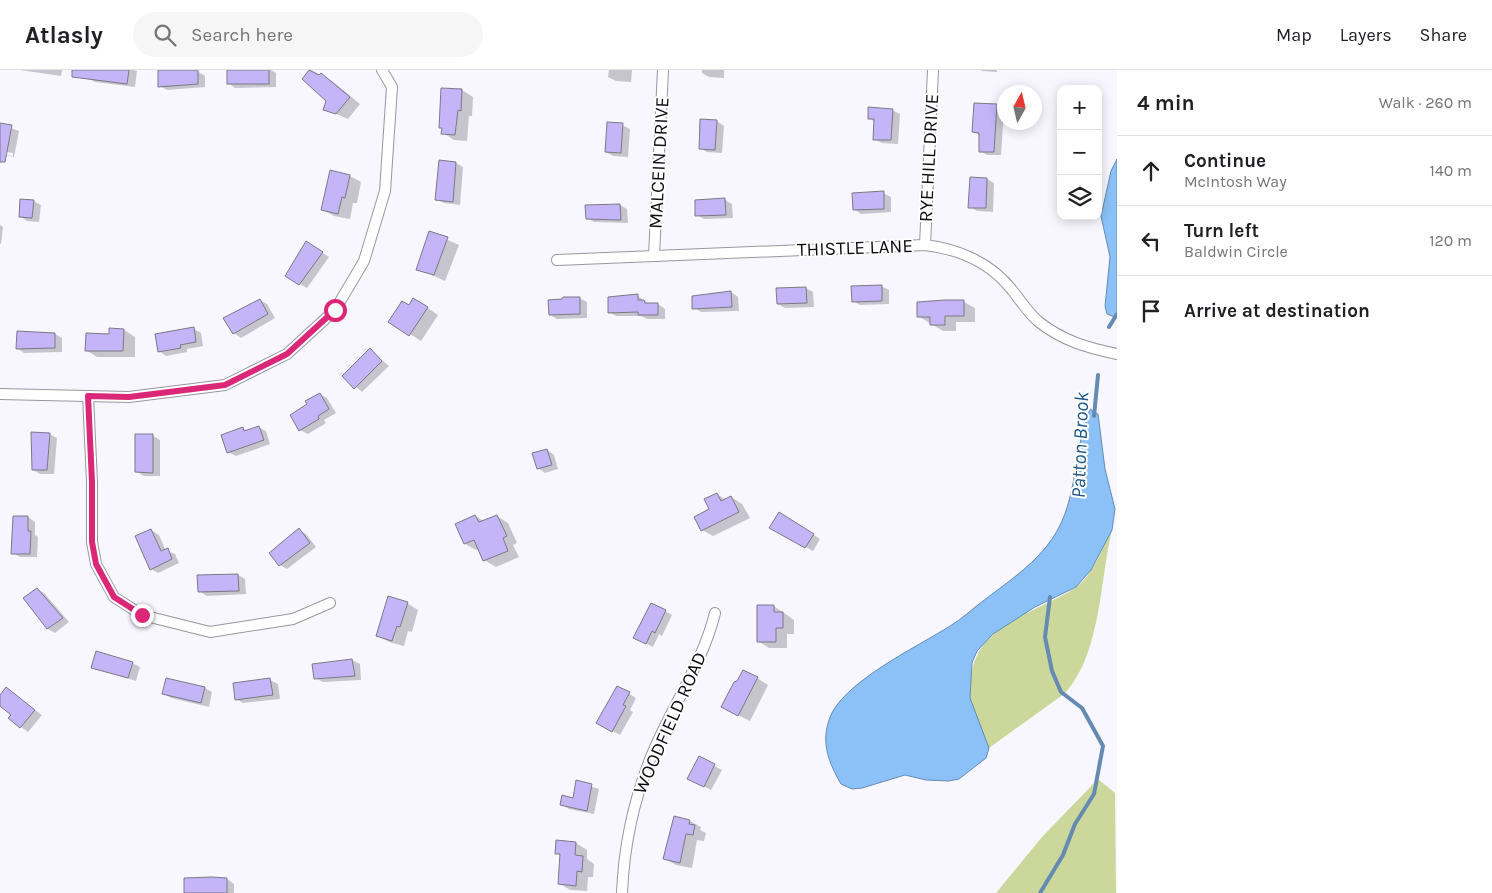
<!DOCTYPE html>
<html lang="en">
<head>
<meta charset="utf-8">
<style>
	:root { --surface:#fff; --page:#f6f6f6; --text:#202124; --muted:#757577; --line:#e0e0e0 }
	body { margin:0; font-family:Karla,sans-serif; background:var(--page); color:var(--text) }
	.controls { position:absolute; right:15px; top:15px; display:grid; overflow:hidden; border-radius:10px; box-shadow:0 2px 12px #0003 }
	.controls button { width:45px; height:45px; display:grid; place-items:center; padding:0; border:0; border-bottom:1px solid var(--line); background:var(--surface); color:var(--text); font:25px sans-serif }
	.compass { position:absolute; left:997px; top:15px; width:45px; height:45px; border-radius:50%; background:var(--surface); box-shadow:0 2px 12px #0003; rotate:8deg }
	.stop { position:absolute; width:15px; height:15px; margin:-11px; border:4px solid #db2777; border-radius:50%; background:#fff }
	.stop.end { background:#db2777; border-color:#fff; box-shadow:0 1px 5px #0008 }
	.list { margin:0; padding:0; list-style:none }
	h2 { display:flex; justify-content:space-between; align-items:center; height:65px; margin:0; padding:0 20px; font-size:21px }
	h2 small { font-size:16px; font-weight:400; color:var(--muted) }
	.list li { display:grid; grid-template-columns:32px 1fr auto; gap:15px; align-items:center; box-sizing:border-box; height:70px; padding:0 20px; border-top:1px solid var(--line) }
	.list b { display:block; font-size:19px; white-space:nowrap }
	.list p { margin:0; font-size:16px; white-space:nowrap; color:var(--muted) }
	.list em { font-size:16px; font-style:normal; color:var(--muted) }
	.icon { flex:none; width:28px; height:28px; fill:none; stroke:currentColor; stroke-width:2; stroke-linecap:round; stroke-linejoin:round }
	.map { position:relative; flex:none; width:1117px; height:823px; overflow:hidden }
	header { display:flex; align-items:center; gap:30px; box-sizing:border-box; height:70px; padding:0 25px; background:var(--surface); border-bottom:1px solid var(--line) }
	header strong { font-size:24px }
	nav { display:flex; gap:28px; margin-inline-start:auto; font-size:18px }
	.search { width:350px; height:45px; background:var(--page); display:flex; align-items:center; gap:12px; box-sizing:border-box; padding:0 18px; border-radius:28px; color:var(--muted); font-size:19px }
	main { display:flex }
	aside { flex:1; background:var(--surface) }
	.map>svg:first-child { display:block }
</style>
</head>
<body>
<header>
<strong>Atlasly</strong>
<div class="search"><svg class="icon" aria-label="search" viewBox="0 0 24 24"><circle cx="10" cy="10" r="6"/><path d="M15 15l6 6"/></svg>Search here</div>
<nav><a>Map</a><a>Layers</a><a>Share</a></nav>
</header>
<main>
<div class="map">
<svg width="1117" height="823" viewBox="0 0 1117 823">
	<rect width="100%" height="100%" fill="#f8f6ff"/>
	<g fill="#cbd79b">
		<path d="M 1112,460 C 1100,509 1101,586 1064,624 L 989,678 C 984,661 972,645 970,628 C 969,622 971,615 971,609 C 975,554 1037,543 1075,518 C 1093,506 1102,478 1112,460 Z"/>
		<polygon points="1098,709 1115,723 1116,823 996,823 1042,767"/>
	</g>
	<g fill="#8bc1f7" stroke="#658bb2">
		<polygon points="1117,89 1117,248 1107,244 1105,236 1110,187 1101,146 1111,101"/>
		<path d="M 1090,339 L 1098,344 L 1105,399 L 1115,439 L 1112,460 L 1091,500 L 1076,517 L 1035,537 L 993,564 L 977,581 L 972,593 L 970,628 L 989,678 L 986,688 L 959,709 L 949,711 L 926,710 L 905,705 L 862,718 L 852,719 L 841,714 C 829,693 821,674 829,650 C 840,613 919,576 950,556 C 962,549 972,539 983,531 C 1005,514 1028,499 1046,477 C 1080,436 1071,386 1090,339 Z"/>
	</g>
	<g fill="#0003">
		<polygon points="20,0 62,0 61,6"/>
		<polygon points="89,0 134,0 137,1 135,17 95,12 88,8"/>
		<polygon points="159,0 197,1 205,6 205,17 167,20 160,16"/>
		<polygon points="228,0 271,0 276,3 276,17 235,18 228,13"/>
		<polygon points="311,0 332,11 360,34 348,49 325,39 327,31 303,9"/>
		<polygon points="609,0 632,0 631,12 616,11 608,7"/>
		<polygon points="702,0 724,0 724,8 709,7 702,3"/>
		<polygon points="980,0 997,0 997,2 983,1"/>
		<polygon points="443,19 462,20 473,27 472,46 469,46 467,71 454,70 443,63 443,59 440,57"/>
		<polygon points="997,35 1004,40 1001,85 987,85 980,81 981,66 974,62"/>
		<polygon points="892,40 900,44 898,74 882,73 874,69 875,52 869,48"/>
		<polygon points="717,51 724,56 722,83 707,82 700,78"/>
		<polygon points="0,54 19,61 14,87 0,84 13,86 13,83 0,81"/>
		<polygon points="622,55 630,59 628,87 613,86 606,82"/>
		<polygon points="440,92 456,93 463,97 460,135 444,133 436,129"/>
		<polygon points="350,106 361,112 357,133 353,133 350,149 334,146 323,140"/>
		<polygon points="987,109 994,113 993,142 977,141 970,137"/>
		<polygon points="883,123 891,127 891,142 861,144 854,139"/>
		<polygon points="725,130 732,134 733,148 704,149 697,145 696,131"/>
		<polygon points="33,131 41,135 39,152 27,151 20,146"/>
		<polygon points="620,135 627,139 628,153 594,152 587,148"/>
		<polygon points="0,155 3,157 1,174 0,174"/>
		<polygon points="430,162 459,175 445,211 418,199"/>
		<polygon points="314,177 329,187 307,218 286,206"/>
		<polygon points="881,216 889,220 889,234 860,235 853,231"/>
		<polygon points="806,218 813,222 814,237 785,238 778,234"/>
		<polygon points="731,222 738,227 739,241 701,242 694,238 712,226 712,223"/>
		<polygon points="638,226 649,234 658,234 665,239 665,249 647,249 641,246 616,246 609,242"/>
		<polygon points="579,228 587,232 587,248 557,249 550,245"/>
		<polygon points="260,230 267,234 275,248 241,268 234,263"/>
		<polygon points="964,232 975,238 975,252 956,252 956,261 943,261 918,246"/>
		<polygon points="409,236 425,236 438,245 421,271 390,251"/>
		<polygon points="111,259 124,260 135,267 135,287 97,287 86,280 110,265"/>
		<polygon points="194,259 201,263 203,276 187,279 187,282 166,286 159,281"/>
		<polygon points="55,264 62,268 62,282 24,283 17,278"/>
		<polygon points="370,280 389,296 362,322 344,306"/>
		<polygon points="320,324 327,328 336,343 324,350 326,353 308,364 300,360 309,335"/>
		<polygon points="258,357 266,361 270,374 236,386 228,382 243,358 247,361"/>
		<polygon points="49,364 57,368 54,404 40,404 33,400"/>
		<polygon points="152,365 160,370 160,406 144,406 137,402"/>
		<polygon points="547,380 554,385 558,399 545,403 538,398"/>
		<polygon points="717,424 726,430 731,427 742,434 750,448 713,466 702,460"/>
		<polygon points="475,446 484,451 497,446 508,453 517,473 513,475 519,487 496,497 484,490 479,479 476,480 465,474"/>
		<polygon points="28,447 35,452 35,465 38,467 37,487 20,487 13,483"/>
		<polygon points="787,448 820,469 813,481 797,472"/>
		<polygon points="151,460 159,465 166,481 175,484 179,493 158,503 151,499"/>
		<polygon points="299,460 306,464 316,477 287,499 280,495"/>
		<polygon points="238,505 245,509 246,524 207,526 199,521"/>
		<polygon points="37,519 44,523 69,552 55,563 48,559 25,528"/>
		<polygon points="407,533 418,540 412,562 408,561 404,576 389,572 378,566"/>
		<polygon points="774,536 794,550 794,564 787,564 787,578 769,578 758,571"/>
		<polygon points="665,541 672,545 662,566 659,564 653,577 641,571"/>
		<polygon points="352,590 360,594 361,610 323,612 315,608"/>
		<polygon points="132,593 140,597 136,611 92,597"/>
		<polygon points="757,608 768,615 750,651 734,643"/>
		<polygon points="270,610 278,614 280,629 243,633 236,629"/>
		<polygon points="618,617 636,628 630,640 633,642 620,665 598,653"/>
		<polygon points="205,618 212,622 209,637 171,628 164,624"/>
		<polygon points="6,619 42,645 28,662 9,648 12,644 0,634 0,627"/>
		<polygon points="699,688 722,700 711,720 696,712"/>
		<polygon points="577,712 599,719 594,744 569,739 561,734 574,729"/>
		<polygon points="690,751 701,757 700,760 706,763 704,771 697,770 692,798 676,795 665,789"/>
		<polygon points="557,771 576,773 587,780 587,789 594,794 593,807 588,807 587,821 570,820 559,813 562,786 556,783"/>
		<polygon points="227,809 234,814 234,823 185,823"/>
	</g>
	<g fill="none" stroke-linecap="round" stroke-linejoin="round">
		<g stroke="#658bb2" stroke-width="4">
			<polyline points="1109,257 1117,244"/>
			<polyline points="1094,346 1098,305"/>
			<polyline points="1040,823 1063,785 1075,754 1094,724 1103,676 1082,638 1061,622 1052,601 1045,567 1050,527"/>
		</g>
	</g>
	<g fill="#c4b5f8" stroke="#7b7a83">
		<polygon points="72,0 129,0 127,14 72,7"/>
		<polygon points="158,0 198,0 198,14 158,17"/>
		<rect x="227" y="0" width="42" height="14"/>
		<polygon points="309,0 319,5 321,3 350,27 336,44 323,40 326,31 302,9"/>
		<polygon points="441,18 462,19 461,41 458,40 455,65 441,64 442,58 439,58"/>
		<polygon points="974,33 997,34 994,82 979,82 979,63 972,62"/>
		<polygon points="868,37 893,39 891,70 873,70 874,49 868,49"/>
		<polygon points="700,49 717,50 715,80 699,79"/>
		<polygon points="607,52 623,53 621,83 605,82"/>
		<polygon points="0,53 12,55 5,92 0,92"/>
		<polygon points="439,90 456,92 453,132 435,130"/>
		<polygon points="330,100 350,105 345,128 342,127 338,144 321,140"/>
		<polygon points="970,107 987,108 986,138 968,138"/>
		<polygon points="884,121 884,139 853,140 852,123"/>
		<polygon points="725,128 726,145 695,146 695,130"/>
		<polygon points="20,129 34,130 32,148 19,147"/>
		<polygon points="620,134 621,150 586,149 585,135"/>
		<polygon points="429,161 448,167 434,205 416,200"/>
		<polygon points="306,171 323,182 299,215 285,206"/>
		<polygon points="882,215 882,231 852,232 851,216"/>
		<polygon points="806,217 807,233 777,234 776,218"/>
		<polygon points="731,221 732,237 692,239 692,226"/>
		<polygon points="638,224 638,230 644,230 645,233 658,233 658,245 638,245 638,242 608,243 608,227"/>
		<polygon points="563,227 580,227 580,244 549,245 548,230 562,229"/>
		<polygon points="413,228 428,237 409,266 388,252 402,231 409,235"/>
		<polygon points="260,229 268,244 233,264 223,248"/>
		<polygon points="945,230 964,230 964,246 945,246 945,255 930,255 930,247 917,247 917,232"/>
		<polygon points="194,257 196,272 180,275 181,278 158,282 155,264"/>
		<polygon points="109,258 124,259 123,281 85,281 86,263 109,264"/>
		<polygon points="17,261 55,263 55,278 16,279"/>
		<polygon points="370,278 382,291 354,319 342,306"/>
		<polygon points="320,323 329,339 318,346 319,349 299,361 290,345 307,334 305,331"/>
		<polygon points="259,356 264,370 227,383 221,365 243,357 244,361"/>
		<polygon points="31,362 50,363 47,400 32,400"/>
		<polygon points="135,364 153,364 153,403 135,402"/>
		<polygon points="547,379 552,395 537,399 532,383"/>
		<polygon points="717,423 721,431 731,426 739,442 701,461 694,447 709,439 704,429"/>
		<polygon points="779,442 814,464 805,478 769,458"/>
		<polygon points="475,445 479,452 497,445 507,466 503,468 508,481 483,491 474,470 464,474 455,454"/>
		<polygon points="13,446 28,446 28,461 31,461 30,484 11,484"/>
		<polygon points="299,458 310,473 279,496 269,483"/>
		<polygon points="151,459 161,481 168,478 172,489 150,500 135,466"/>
		<polygon points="238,504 239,521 198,522 197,505"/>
		<polygon points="37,518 63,548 47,559 23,528"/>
		<polygon points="388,526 408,532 400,557 397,556 392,571 376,566"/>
		<polygon points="651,533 666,540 655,563 652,561 646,574 633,568"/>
		<polygon points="757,535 774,535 774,542 783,542 783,558 776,558 776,572 757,572"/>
		<polygon points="96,581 133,592 128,608 91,598"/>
		<polygon points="352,589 355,606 314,609 312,594"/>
		<polygon points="743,600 758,607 738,646 721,637 734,612 737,611"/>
		<polygon points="166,608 205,617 201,633 162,624"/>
		<polygon points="270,608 273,625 235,630 233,613"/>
		<polygon points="617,616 630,622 623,635 626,636 612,662 596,653"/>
		<polygon points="6,617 35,640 20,658 8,648 11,645 0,636 0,625"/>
		<polygon points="699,686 715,694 704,717 687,709"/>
		<polygon points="576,710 592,714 587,741 560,735 562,725 573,728"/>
		<polygon points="674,746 690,750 689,754 695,755 693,765 686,764 680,793 663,789"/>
		<polygon points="556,770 576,772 575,785 583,786 582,802 577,801 576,816 558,814 560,784 555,784"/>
		<polygon points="212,807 227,808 227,823 184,823 184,808"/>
	</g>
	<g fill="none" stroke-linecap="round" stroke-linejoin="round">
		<g stroke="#9897a0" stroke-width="12">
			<g id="street">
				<polyline points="925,175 933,0"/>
				<polyline points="654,186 663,0"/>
				<path d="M 557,190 L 925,175 C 959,179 991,193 1012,220 C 1021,231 1028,243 1039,252 C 1063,271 1088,278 1117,284"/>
				<polyline points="0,324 129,327 225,315 287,284 335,240 364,191 385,121 392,17 382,0"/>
				<polyline points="88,326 92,412 92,472 96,494 114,527 142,545 210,562 293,549 330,533"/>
				<path d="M 622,823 C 624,773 634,728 653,682 C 673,635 703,592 715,543"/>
			</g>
		</g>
		<use href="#street" stroke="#fff" stroke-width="10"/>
	</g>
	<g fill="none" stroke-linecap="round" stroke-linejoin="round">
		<polyline stroke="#db2777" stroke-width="6" points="142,545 114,527 96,494 92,472 92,412 88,326 129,327 225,315 287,284 335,240"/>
	</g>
	<g text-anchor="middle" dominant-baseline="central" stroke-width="4" stroke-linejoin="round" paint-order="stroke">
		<g font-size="19" fill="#0d0c10" stroke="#fff">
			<text transform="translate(929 88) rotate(-87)">RYE HILL DRIVE</text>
			<text transform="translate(659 93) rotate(-87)">MALCEIN DRIVE</text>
			<text transform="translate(855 178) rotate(-2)">THISTLE LANE</text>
			<text transform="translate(670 653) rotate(-66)">WOODFIELD ROAD</text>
		</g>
		<g font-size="20" font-style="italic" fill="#1e5788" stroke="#fff">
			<text transform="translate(1080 375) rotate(-88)">Patton Brook</text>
		</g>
	</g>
</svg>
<div class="controls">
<button>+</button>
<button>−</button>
<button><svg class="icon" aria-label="layers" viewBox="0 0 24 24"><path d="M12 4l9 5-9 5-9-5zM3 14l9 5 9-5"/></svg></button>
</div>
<svg class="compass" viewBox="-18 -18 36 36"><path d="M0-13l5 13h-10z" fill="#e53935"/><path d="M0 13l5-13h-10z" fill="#757577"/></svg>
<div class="stop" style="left:335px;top:240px"></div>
<div class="stop end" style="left:142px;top:545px"></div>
</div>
<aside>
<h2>4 min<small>Walk · 260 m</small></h2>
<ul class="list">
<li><svg class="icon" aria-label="ahead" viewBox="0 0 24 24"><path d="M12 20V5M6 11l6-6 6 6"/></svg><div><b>Continue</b><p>McIntosh Way</p></div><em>140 m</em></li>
<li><svg class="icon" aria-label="left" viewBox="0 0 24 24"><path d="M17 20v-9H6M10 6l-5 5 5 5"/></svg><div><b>Turn left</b><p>Baldwin Circle</p></div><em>120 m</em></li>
<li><svg class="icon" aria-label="arrive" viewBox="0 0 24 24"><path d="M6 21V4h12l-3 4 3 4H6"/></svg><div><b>Arrive at destination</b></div></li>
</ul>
</aside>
</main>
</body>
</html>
